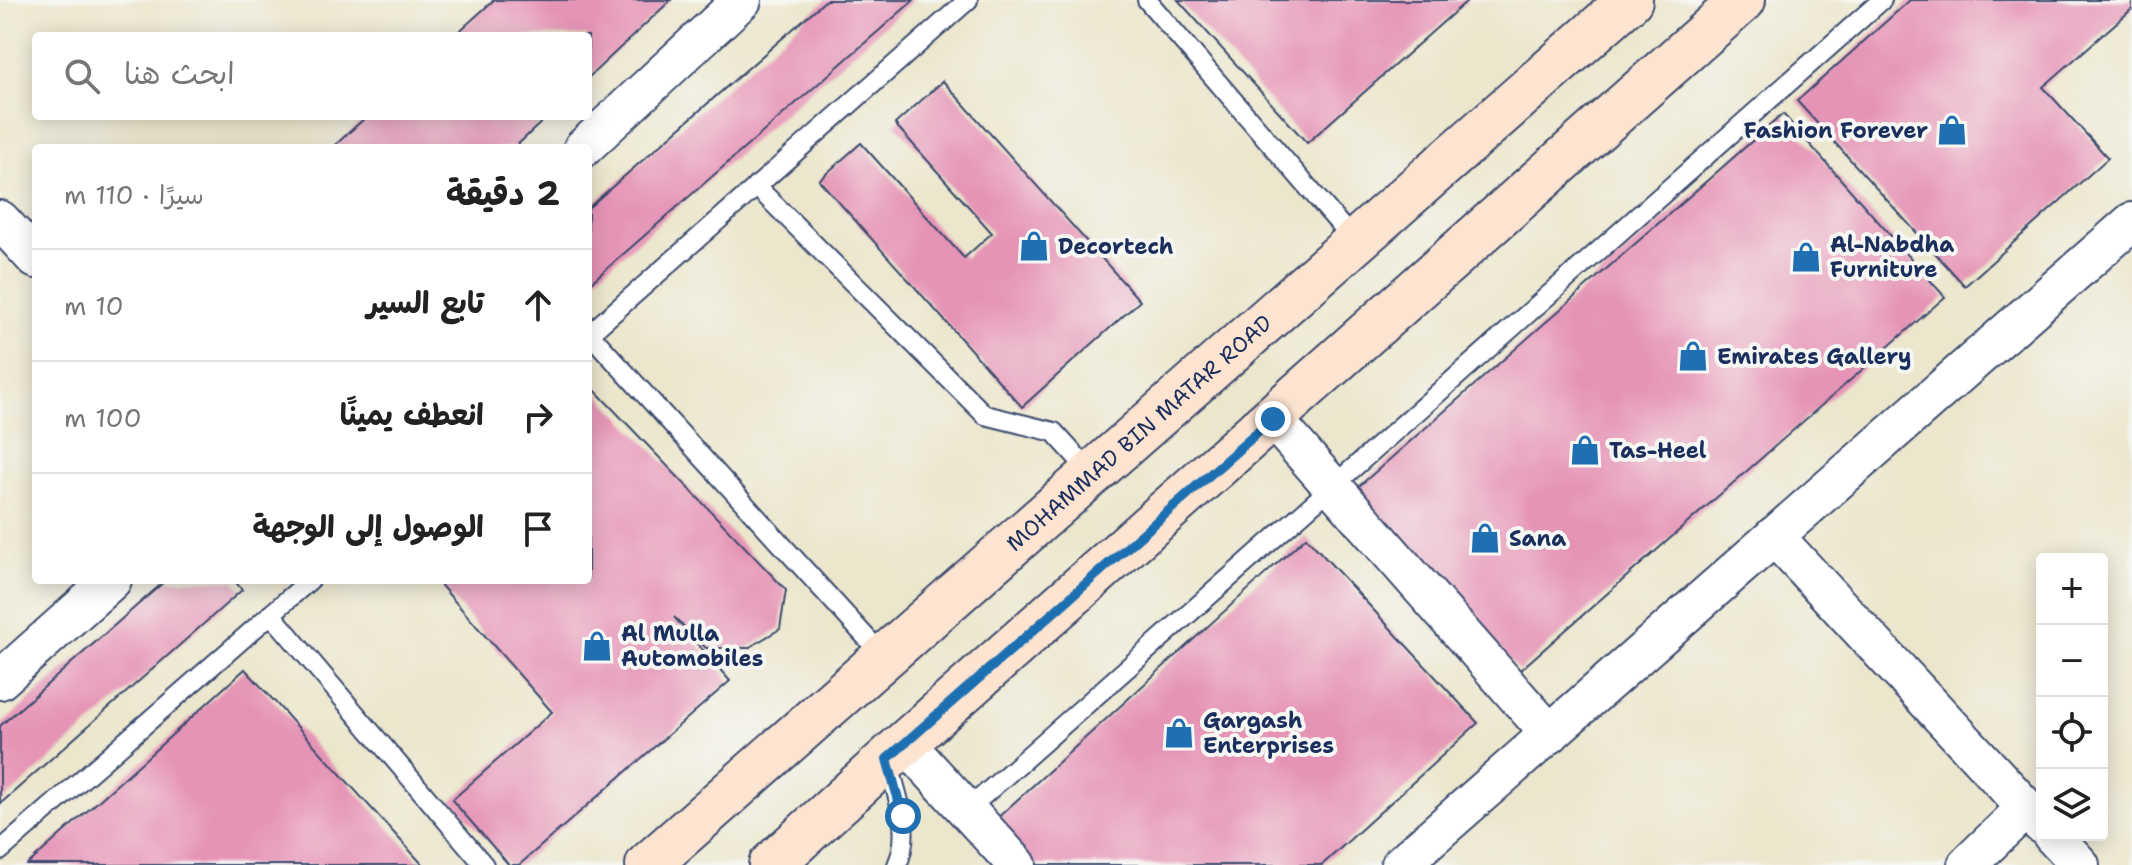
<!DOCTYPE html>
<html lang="ar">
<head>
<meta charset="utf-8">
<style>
	:root { --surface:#fff; --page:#f6f6f6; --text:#222; --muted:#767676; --line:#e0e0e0 }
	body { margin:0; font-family:"Shantell Sans","Playpen Sans Arabic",sans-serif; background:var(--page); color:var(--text); direction:rtl }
	.controls { position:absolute; right:24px; bottom:24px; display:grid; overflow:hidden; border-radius:8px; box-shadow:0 4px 20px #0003 }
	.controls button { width:72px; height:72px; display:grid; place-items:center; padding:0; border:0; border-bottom:2px solid var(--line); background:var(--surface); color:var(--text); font:40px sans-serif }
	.stop { position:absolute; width:24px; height:24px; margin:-18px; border:6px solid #1f6fb2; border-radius:50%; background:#fff }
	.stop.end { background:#1f6fb2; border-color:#fff; box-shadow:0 2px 8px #0008 }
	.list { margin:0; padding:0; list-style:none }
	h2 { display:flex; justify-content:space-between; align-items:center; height:104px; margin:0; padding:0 32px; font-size:34px }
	h2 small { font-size:26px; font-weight:400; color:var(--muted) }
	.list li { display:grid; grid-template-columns:52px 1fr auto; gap:24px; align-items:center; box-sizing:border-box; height:112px; padding:0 32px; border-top:2px solid var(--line) }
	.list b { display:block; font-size:30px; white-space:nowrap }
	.list em { font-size:26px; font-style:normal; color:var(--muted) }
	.icon { flex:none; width:44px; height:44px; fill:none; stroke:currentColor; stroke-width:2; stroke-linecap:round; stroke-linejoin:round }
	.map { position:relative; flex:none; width:2132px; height:865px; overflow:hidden; direction:ltr }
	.search { position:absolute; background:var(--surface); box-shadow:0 4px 20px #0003; left:32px; top:32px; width:560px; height:88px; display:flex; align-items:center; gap:20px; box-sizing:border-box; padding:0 28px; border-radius:8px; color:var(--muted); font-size:30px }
	.panel { position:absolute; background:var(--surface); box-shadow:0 4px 20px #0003; left:32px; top:144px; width:560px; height:440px; border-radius:8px; direction:rtl }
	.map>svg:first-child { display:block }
</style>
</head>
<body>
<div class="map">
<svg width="2132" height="865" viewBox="0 0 2132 865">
	<rect width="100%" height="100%" fill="#f6f6f2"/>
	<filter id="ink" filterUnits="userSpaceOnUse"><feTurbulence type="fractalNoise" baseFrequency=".0125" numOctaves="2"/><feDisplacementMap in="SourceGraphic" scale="16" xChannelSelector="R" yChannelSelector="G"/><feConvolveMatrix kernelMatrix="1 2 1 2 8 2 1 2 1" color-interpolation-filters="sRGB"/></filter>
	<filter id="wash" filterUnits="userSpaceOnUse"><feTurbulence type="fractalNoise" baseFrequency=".006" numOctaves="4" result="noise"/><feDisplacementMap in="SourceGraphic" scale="32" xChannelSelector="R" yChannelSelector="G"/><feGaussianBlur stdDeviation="1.8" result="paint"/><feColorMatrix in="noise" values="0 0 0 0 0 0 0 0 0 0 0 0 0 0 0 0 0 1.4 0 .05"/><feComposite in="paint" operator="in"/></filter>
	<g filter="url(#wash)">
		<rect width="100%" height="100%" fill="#ebe6cc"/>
		<g id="blocks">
			<g fill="#e694b6">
				<polygon points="494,0 671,0 588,78 588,36 454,36"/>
				<polygon points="826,0 914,0 588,285 588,208"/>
				<polygon points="1178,0 1468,0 1307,143"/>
				<polygon points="1910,0 2132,0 2132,9 2043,87 2108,158 1965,286 1797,101"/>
				<polygon points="943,81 1140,301 1022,407 819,180 861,143 964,258 992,233 895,124"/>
				<polygon points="1783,114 1945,297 1519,671 1357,488"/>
				<polygon points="367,116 548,116 514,148 332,148"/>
				<polygon points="588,383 786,590 780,629 748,648 706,648 674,617 730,681 519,865 509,865 452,800 552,712 436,580 588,580"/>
				<polygon points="1306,537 1478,723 1322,865 1035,865 994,821"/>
				<polygon points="166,580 234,580 242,590 0,804 0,726"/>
				<polygon points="245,669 423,865 27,865 152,753"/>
			</g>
		</g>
	</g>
	<g filter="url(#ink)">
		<use href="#blocks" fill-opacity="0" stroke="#3a4a6e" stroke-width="2"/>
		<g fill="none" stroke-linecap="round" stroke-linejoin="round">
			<g stroke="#3a4a6e" stroke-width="22">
				<g id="lane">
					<polyline points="1147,0 1355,242"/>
					<polyline points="756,186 985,415 1054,432 1092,474"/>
					<polyline points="590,334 884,657"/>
					<polyline points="588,335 968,0"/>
					<polyline points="271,614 484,865"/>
					<path d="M 887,759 C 896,793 913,831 897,865"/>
					<polyline points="967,810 1882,0"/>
					<polyline points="0,851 310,580"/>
				</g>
			</g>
			<g stroke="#3a4a6e" stroke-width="42">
				<g id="street">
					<polyline points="583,148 742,0"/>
					<polyline points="0,220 36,259"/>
					<polyline points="1273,419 1550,734"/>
					<polyline points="1774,536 2042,825"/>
					<polyline points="0,680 112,580"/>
					<polyline points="905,743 1017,865"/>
					<polyline points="2052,835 2080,865"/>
					<polyline points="1400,865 2132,222"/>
					<polyline points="1967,865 2026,808"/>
				</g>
			</g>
			<g stroke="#3a4a6e" stroke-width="48">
				<g id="secondary">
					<path id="s1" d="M 648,865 L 1630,0"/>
					<polyline points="771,865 905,743 1743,0"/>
				</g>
			</g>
			<use href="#lane" stroke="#fff" stroke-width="18"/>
			<use href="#street" stroke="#fff" stroke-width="38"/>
			<use href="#secondary" stroke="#fde4d1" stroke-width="44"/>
		</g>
	</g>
	<g fill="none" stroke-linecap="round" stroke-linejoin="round" filter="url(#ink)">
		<polyline stroke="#1f6fb2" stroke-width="10" points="903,816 887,759 1273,419"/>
	</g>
	<defs>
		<g id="shop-bare" transform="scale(2.4)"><path d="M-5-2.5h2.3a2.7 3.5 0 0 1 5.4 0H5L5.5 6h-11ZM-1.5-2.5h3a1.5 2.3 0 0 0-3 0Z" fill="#1f6fb2" stroke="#f6f6f2" stroke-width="2.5" paint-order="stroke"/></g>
	</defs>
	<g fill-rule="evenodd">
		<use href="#shop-bare" x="1952" y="130"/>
		<use href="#shop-bare" x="1034" y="246"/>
		<use href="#shop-bare" x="1806" y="257"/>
		<use href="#shop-bare" x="1693" y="356"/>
		<use href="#shop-bare" x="1585" y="450"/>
		<use href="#shop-bare" x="1485" y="538"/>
		<use href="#shop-bare" x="597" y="646"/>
		<use href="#shop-bare" x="1179" y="733"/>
	</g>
	<g text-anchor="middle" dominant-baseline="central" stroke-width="8" stroke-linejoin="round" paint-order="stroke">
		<g font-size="22" font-weight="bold" fill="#1b2f5e" stroke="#f6f6f2" text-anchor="start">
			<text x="1928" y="130" text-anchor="end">Fashion Forever</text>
			<text x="1830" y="244">Al-Nabdha<tspan x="1830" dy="25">Furniture</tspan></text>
			<text x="1058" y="246">Decortech</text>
			<text x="1717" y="356">Emirates Gallery</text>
			<text x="1609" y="450">Tas-Heel</text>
			<text x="1509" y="538">Sana</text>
			<text x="621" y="633">Al Mulla<tspan x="621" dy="25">Automobiles</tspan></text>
			<text x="1203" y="720">Gargash<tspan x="1203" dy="25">Enterprises</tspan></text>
		</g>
		<g font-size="22" fill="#1b2f5e" stroke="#f6f6f2">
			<text stroke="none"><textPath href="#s1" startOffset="654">MOHAMMAD BIN MATAR ROAD</textPath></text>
		</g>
	</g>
</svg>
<div class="controls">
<button>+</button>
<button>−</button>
<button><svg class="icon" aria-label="locate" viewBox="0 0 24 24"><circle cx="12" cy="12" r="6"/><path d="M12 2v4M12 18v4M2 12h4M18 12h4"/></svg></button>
<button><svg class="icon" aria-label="layers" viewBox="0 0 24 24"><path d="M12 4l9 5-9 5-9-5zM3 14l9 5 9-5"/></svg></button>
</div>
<div class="stop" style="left:903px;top:816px"></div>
<div class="stop end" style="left:1273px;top:419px"></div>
<div class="search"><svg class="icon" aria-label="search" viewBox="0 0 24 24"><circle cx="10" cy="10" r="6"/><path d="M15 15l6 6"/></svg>ابحث هنا</div>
<section class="panel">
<h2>2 دقيقة<small>سيرًا · 110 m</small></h2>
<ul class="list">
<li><svg class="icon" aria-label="ahead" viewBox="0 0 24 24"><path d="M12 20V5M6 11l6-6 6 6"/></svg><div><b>تابع السير</b></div><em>10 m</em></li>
<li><svg class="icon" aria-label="right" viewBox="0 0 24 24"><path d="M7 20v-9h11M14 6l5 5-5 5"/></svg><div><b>انعطف يمينًا</b></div><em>100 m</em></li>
<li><svg class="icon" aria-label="arrive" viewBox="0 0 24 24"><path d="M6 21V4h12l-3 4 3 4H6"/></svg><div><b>الوصول إلى الوجهة</b></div></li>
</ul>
</section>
</div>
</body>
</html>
